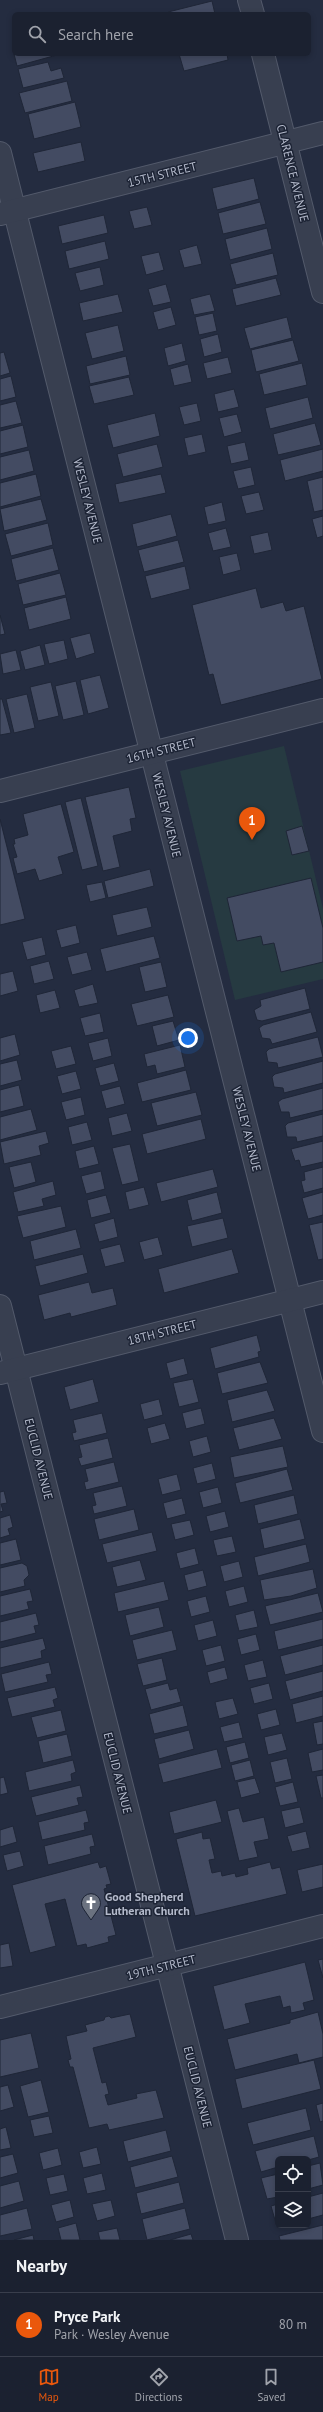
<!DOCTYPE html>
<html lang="en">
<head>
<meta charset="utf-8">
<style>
	:root { --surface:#1b2130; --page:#242938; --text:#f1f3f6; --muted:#a0a3ab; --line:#393e4c; --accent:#ea580c }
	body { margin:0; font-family:"PT Sans",sans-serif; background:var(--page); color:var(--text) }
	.controls { position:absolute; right:12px; bottom:12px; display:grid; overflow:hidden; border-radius:6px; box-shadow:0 2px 6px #0003 }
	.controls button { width:36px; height:36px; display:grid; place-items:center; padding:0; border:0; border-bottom:1px solid var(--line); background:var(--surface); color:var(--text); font:20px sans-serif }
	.you { position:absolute; left:188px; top:1038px; width:14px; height:14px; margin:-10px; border:3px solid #fff; border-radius:50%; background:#1a73e8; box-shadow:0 0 0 6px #1a73e833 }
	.badge { display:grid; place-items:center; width:26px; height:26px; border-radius:50%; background:var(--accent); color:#fff; font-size:13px; font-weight:700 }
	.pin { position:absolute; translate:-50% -33px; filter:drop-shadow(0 1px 2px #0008) }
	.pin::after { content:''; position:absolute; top:21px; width:14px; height:12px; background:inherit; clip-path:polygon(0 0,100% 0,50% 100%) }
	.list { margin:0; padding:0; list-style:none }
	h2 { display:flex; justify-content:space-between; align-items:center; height:52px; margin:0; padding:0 16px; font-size:17px }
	h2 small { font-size:13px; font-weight:400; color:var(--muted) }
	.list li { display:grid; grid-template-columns:26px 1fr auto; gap:12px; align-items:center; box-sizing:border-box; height:64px; padding:0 16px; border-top:1px solid var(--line) }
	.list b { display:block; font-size:15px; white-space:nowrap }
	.list p { margin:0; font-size:13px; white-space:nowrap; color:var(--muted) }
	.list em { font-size:13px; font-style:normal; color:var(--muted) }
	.icon { flex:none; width:22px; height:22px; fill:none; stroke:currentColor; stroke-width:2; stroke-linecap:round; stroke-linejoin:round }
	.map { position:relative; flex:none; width:323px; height:2240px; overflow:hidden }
	.search { position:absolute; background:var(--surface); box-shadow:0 2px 6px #0003; left:12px; right:12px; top:12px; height:44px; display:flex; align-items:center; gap:10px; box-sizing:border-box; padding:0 14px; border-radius:6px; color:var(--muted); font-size:15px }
	.sheet { height:116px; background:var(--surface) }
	nav { display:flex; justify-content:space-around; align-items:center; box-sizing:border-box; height:56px; border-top:1px solid var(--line); background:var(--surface); font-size:11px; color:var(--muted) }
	nav a { display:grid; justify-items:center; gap:2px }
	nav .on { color:var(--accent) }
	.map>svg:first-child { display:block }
</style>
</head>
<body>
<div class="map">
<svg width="323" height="2240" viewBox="0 0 323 2240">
	<rect width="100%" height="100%" fill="#242c40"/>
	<polygon fill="#263a41" points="284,746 323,909 323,979 235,1000 180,771"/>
	<g fill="#434b62" stroke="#1f2637">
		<polygon points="212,1 215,14 168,14 168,12"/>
		<polygon points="14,54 57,54 57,55 17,66"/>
		<polygon points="179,54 227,54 228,60 184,71"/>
		<polygon points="48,62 51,71 61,68 64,78 23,88 18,69"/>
		<polygon points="67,81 72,101 25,113 19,93"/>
		<polygon points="75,102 81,127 34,139 28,114"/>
		<polygon points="81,142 85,161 38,172 33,153"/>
		<polygon points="254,178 259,199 217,210 212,188"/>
		<polygon points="260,202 266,224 223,234 218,213"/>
		<polygon points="147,207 152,225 134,229 129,211"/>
		<polygon points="104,215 108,233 62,244 58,226"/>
		<polygon points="267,228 272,249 230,260 225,239"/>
		<polygon points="105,241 109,259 69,269 65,251"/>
		<polygon points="197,245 202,264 184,268 179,250"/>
		<polygon points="159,252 164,270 146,275 141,256"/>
		<polygon points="273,253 278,275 236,285 230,264"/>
		<polygon points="100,267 104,285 80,291 75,273"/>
		<polygon points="276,278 281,295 236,306 232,289"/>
		<polygon points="166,284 171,302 153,306 148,289"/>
		<polygon points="118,294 123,312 83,321 79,303"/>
		<polygon points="210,294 215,311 194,315 190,299"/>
		<polygon points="171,307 176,325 158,330 153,312"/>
		<polygon points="213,313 217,331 199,335 195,317"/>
		<polygon points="287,317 292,338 250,349 244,328"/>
		<polygon points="118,325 124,351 92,359 85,333"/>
		<polygon points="218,334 222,352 204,357 200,339"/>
		<polygon points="293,340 299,361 256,372 251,350"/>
		<polygon points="182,343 186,361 168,366 164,348"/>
		<polygon points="4,352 10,373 0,376 0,353"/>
		<polygon points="126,356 130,375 90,384 86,366"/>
		<polygon points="228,357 232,373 207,379 203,363"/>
		<polygon points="302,363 307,385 264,395 259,374"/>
		<polygon points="188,364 192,382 174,386 170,369"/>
		<polygon points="11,376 16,397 0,401 0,379"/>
		<polygon points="129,377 134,395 94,404 89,386"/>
		<polygon points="234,389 239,407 218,412 214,394"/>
		<polygon points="308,397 313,418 270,429 265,408"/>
		<polygon points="16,401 22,423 0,428 0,405"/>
		<polygon points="197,403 201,421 184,425 179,407"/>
		<polygon points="155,413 160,436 113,448 107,425"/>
		<polygon points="237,414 242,432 224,437 219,418"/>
		<polygon points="315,423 321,445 278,455 273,434"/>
		<polygon points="23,425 28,447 0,454 0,431"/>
		<polygon points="202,434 206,452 188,456 184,438"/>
		<polygon points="245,442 249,460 231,464 227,446"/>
		<polygon points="157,444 163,467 123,477 117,454"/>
		<polygon points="323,449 323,471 285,481 280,460"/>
		<polygon points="29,450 34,471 0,480 0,457"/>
		<polygon points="251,467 255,485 238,489 233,471"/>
		<polygon points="36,474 41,496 0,507 0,483"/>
		<polygon points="161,474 166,493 119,503 115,484"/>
		<polygon points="323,477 323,510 314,512 307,481"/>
		<polygon points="259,492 264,510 246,514 241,496"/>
		<polygon points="41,499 47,520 4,531 0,509"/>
		<polygon points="222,502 226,521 208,525 204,507"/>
		<polygon points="171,514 177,536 137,547 132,524"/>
		<polygon points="323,516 323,536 317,538 312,519"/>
		<polygon points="48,523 53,545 11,556 5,534"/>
		<polygon points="226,528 231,547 213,551 208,533"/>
		<polygon points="268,532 272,550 254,554 250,536"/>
		<polygon points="178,540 184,562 144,572 138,550"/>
		<polygon points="53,548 59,570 16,581 11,559"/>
		<polygon points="237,553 241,570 223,575 219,557"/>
		<polygon points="185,566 190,589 151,599 145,576"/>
		<polygon points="60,573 66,595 23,605 18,584"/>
		<polygon points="256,588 261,608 283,602 286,611 304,606 322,679 221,705 213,674 209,675 192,605"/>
		<polygon points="66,597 71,619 29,630 24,608"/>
		<polygon points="0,615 5,634 0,635"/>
		<polygon points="90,633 95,653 76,659 70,638"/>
		<polygon points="64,640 68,659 49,664 44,644"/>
		<polygon points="40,645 45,665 25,670 20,651"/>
		<polygon points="16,650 21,670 3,674 0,654"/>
		<polygon points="100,675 109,708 88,714 80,680"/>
		<polygon points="76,681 84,715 63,720 55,686"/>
		<polygon points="51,682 59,716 38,721 30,687"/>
		<polygon points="27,694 35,728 14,733 6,699"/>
		<polygon points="0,699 2,699 11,733 0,735"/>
		<polygon points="129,787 136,818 130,819 132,831 113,836 120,867 103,871 85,797"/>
		<polygon points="81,798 98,866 82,870 65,802"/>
		<polygon points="61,804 74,852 58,857 63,874 39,881 35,869 17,874 13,858 17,857 13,844 15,844 14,839 28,835 23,814"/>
		<polygon points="0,819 25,919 0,925"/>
		<polygon points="302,826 309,851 292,855 286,831"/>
		<polygon points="150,869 154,886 108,898 104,881"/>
		<polygon points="311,878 323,928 323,962 281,972 274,943 263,945 261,936 237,941 227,898"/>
		<polygon points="102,882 106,898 90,902 86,885"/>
		<polygon points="147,907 152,927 117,936 112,915"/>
		<polygon points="76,925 80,943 61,948 56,930"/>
		<polygon points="154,936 160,958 106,972 100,949"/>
		<polygon points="42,937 46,955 27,960 22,942"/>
		<polygon points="87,952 92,970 72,975 67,957"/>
		<polygon points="49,961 54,979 34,984 30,966"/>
		<polygon points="161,962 167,987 145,992 139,967"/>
		<polygon points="13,971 18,991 0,996 0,974"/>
		<polygon points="93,984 98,1003 79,1007 74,990"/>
		<polygon points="305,988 310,1009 262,1021 257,1020 254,1010 261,1006 260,1000"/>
		<polygon points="55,990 60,1008 40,1013 36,995"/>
		<polygon points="168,995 174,1017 137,1026 131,1004"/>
		<polygon points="311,1012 317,1032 272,1044 270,1039 262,1038 259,1028 263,1025"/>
		<polygon points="100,1013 104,1032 85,1036 80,1018"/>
		<polygon points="173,1021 179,1040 157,1046 152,1026"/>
		<polygon points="15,1034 20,1055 0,1061 0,1038"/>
		<polygon points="318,1037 323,1057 278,1068 277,1063 268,1062 266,1052 269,1049"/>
		<polygon points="108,1038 112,1056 93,1061 88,1043"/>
		<polygon points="180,1045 185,1067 157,1074 155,1065 147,1067 144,1054"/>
		<polygon points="71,1046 76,1064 56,1069 51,1051"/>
		<polygon points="17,1060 22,1080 0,1086 0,1064"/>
		<polygon points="323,1061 323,1083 284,1093 283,1088 274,1087 272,1077 275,1074"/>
		<polygon points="114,1063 119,1081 100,1086 95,1068"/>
		<polygon points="186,1070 191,1090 142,1102 137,1083"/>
		<polygon points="76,1071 81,1089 62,1094 57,1076"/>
		<polygon points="19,1085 24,1106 0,1112 0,1090"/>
		<polygon points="120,1086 125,1104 106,1109 101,1091"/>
		<polygon points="323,1088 323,1110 290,1118 289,1112 281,1112 278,1102 282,1099"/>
		<polygon points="196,1092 202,1115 157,1126 151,1103"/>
		<polygon points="81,1097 85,1115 66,1120 61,1102"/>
		<polygon points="31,1109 37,1130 0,1140 0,1117"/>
		<polygon points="127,1113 132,1131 112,1136 108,1118"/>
		<polygon points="323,1114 323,1136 297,1142 296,1137 287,1137 285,1126 288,1123"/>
		<polygon points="201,1119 206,1139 147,1154 142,1134"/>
		<polygon points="87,1122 92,1140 72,1145 68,1127"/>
		<polygon points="46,1131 49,1143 39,1146 41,1155 4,1164 0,1142"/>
		<polygon points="323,1141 323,1162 301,1167 299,1160 295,1161 291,1149"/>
		<polygon points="130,1144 139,1181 122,1185 112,1148"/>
		<polygon points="94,1146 99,1164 79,1169 75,1151"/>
		<polygon points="31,1162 36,1182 14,1188 9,1167"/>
		<polygon points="323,1167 323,1188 304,1193 301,1181 305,1180 304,1172"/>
		<polygon points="213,1169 218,1187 161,1202 156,1183"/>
		<polygon points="101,1171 105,1189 86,1194 81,1176"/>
		<polygon points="53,1181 56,1195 42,1199 44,1206 18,1212 13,1192"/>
		<polygon points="144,1187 149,1205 129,1210 125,1192"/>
		<polygon points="217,1192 222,1213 192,1221 187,1200"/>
		<polygon points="323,1192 323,1215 308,1219 302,1198"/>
		<polygon points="106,1195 111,1213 91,1218 87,1200"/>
		<polygon points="61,1206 66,1227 23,1238 17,1216"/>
		<polygon points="114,1218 118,1237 99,1242 94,1224"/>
		<polygon points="223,1218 228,1238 192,1247 187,1226"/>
		<polygon points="323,1222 323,1259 318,1260 309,1225"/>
		<polygon points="76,1229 81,1248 34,1260 30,1241"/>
		<polygon points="158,1237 163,1255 144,1260 139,1242"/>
		<polygon points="120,1244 125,1262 105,1267 100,1249"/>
		<polygon points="232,1249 239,1273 164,1293 158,1269"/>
		<polygon points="83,1254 88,1273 40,1286 35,1266"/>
		<polygon points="89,1282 92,1293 113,1288 117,1305 71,1317 70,1313 44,1320 38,1295"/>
		<polygon points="257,1335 261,1351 258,1352 259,1357 215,1369 210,1348"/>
		<polygon points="184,1358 188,1374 170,1379 166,1363"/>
		<polygon points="260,1362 268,1383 222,1394 217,1373"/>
		<polygon points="93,1379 99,1402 70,1410 64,1387"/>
		<polygon points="193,1379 199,1402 179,1407 173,1383"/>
		<polygon points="267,1390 275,1411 232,1422 227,1400"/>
		<polygon points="159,1399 163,1415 144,1420 140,1404"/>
		<polygon points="201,1408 205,1424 186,1429 182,1413"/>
		<polygon points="102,1413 107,1433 74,1441 72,1433 76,1432 73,1420"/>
		<polygon points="274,1418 282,1439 239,1450 233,1428"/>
		<polygon points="165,1423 170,1439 151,1444 147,1428"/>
		<polygon points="207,1436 211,1452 193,1457 189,1441"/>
		<polygon points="108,1438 113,1458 81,1466 78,1458 82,1457 79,1445"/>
		<polygon points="283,1446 288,1467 234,1478 230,1457"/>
		<polygon points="114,1462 119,1482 86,1490 84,1482 88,1481 85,1469"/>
		<polygon points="212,1463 216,1479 197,1484 193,1468"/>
		<polygon points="287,1469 293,1490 240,1503 235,1483"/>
		<polygon points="177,1474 181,1490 162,1495 158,1479"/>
		<polygon points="122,1486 127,1506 94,1514 92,1506 96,1505 93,1493"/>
		<polygon points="218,1487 222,1503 203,1508 199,1492"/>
		<polygon points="4,1491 7,1503 1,1504 3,1511 0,1512 0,1492"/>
		<polygon points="294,1495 298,1514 258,1524 254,1505"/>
		<polygon points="182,1498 186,1514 167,1519 163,1503"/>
		<polygon points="134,1509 139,1530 99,1540 94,1519"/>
		<polygon points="225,1511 229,1527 210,1532 206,1516"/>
		<polygon points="10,1515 13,1527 8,1529 10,1535 0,1538 0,1518"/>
		<polygon points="300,1519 305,1539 264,1549 260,1529"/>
		<polygon points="190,1520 194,1535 175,1540 171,1524"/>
		<polygon points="152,1532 157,1551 107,1563 102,1544"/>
		<polygon points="232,1536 236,1552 217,1556 213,1540"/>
		<polygon points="16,1539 21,1560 0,1565 0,1543"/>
		<polygon points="306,1544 310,1562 258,1576 254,1557"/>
		<polygon points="195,1548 199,1564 180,1569 176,1553"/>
		<polygon points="140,1560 146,1580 117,1587 112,1567"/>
		<polygon points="239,1561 243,1577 224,1582 220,1566"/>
		<polygon points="22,1563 27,1566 29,1575 24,1580 25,1586 0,1592 0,1568"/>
		<polygon points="313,1569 317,1588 291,1596 264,1600 260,1580"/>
		<polygon points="203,1570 207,1586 188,1591 184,1575"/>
		<polygon points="164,1581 169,1600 118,1612 114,1593"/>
		<polygon points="244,1586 248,1602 229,1607 225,1591"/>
		<polygon points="30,1589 33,1601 27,1602 29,1609 0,1616 0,1596"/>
		<polygon points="318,1593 323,1612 270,1625 265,1606"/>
		<polygon points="206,1596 210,1612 191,1617 187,1601"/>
		<polygon points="159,1607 164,1627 130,1636 125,1615"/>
		<polygon points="254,1610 258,1627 239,1631 235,1615"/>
		<polygon points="36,1613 39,1625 34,1626 36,1633 0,1642 0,1622"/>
		<polygon points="323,1619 323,1639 278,1650 274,1631"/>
		<polygon points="213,1620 217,1636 198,1641 194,1625"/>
		<polygon points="172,1630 177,1650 137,1660 132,1640"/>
		<polygon points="256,1634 260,1650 241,1655 237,1639"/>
		<polygon points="43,1638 46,1649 41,1651 42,1658 0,1668 0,1648"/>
		<polygon points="221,1645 225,1661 206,1666 202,1650"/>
		<polygon points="323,1645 323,1665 285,1675 280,1656"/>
		<polygon points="162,1658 167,1680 143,1686 137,1664"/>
		<polygon points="263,1660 267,1677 248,1681 244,1665"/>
		<polygon points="49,1662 52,1674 46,1675 48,1682 5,1692 1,1674"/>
		<polygon points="225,1667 228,1679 210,1684 207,1672"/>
		<polygon points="323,1671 323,1691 290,1700 285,1681"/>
		<polygon points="168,1683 170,1690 177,1688 181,1702 151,1710 145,1689"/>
		<polygon points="269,1683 273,1699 254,1704 250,1688"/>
		<polygon points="55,1687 58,1698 53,1700 55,1707 12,1717 7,1698"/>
		<polygon points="323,1696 323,1716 296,1723 292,1704"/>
		<polygon points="233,1698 238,1714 219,1719 215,1702"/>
		<polygon points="183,1705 188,1726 154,1734 149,1714"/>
		<polygon points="276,1709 280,1725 261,1730 257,1714"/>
		<polygon points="61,1710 66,1731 37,1738 31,1717"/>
		<polygon points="323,1721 323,1744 317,1745 313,1723"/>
		<polygon points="239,1722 243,1738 224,1742 220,1727"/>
		<polygon points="189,1730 194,1749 159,1759 154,1739"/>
		<polygon points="282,1733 287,1750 268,1755 264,1737"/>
		<polygon points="67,1734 72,1756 43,1763 38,1741"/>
		<polygon points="245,1742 249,1758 230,1763 226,1747"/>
		<polygon points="217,1749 222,1768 163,1783 158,1764"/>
		<polygon points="323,1749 323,1770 312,1772 308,1753"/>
		<polygon points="287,1758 292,1779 275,1783 270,1762"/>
		<polygon points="73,1760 76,1772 71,1774 72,1781 29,1791 25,1772"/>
		<polygon points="250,1760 254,1776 235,1781 231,1765"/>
		<polygon points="323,1775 323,1798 321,1798 316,1776"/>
		<polygon points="4,1777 8,1793 0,1795 0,1778"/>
		<polygon points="255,1778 260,1793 241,1798 237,1782"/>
		<polygon points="293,1782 298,1802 280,1806 275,1787"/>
		<polygon points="80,1785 83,1797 77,1798 79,1805 36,1816 31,1797"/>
		<polygon points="216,1800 222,1822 174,1834 169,1812"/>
		<polygon points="300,1807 304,1823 285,1828 281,1811"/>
		<polygon points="239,1808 243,1822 264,1817 269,1839 254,1842 258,1857 239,1861 227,1811"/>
		<polygon points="86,1810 89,1822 84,1823 85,1830 42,1840 38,1822"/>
		<polygon points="13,1826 17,1842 0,1847 0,1830"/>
		<polygon points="306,1831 310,1848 292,1852 287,1836"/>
		<polygon points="202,1832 203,1839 210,1838 215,1859 209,1860 212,1873 221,1871 222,1876 235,1873 236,1877 248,1874 247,1868 270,1862 272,1869 280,1867 287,1894 195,1916 176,1839"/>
		<polygon points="92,1834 95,1846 90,1847 91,1854 48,1865 44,1846"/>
		<polygon points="20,1851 24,1866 7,1871 3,1855"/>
		<polygon points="98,1862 100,1868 106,1866 111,1884 106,1885 107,1888 104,1889 116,1935 108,1937 109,1942 87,1948 86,1944 77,1946 65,1899 45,1904 56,1946 30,1953 12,1885"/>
		<polygon points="323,1864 323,1887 302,1892 297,1870"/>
		<polygon points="9,1943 13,1966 0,1968 0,1945"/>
		<polygon points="323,1959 323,1978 318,1960"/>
		<polygon points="305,1962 314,2000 303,2003 305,2010 291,2013 290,2006 283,2008 280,1996 245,2004 250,2023 224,2030 213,1986"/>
		<polygon points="318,2012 323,2034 323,2057 299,2063 297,2054 235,2070 227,2039 290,2023 290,2020"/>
		<polygon points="130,2014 136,2037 93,2048 102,2083 106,2082 109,2094 105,2095 108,2105 137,2098 136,2094 156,2090 164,2118 109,2130 107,2124 89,2128 73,2067 70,2067 68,2060 71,2059 66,2036 87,2031 85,2025 104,2020 105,2017 109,2016 111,2018"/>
		<polygon points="31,2033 39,2068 0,2077 0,2040"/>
		<polygon points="314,2060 321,2089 242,2109 235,2079"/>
		<polygon points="41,2080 49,2112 28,2117 20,2086"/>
		<polygon points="8,2085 14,2107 0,2111 0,2087"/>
		<polygon points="323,2103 323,2121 320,2122 316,2105"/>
		<polygon points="306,2108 311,2130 253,2145 247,2123"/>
		<polygon points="49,2116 53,2133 34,2137 30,2120"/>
		<polygon points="6,2127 11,2148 0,2150 0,2129"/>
		<polygon points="166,2130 171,2151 128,2162 123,2141"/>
		<polygon points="314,2136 319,2157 308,2160 278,2159 278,2167 261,2172 255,2151"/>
		<polygon points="97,2147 101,2164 83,2168 79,2152"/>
		<polygon points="58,2148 62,2165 43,2170 39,2153"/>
		<polygon points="13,2154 18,2173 0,2178 0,2157"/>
		<polygon points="172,2156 178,2177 135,2188 130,2167"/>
		<polygon points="320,2163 323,2185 308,2189 308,2166"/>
		<polygon points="102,2173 106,2190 87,2194 83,2178"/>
		<polygon points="64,2174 68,2191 50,2195 46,2178"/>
		<polygon points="278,2174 278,2197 267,2199 261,2178"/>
		<polygon points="19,2181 24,2201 0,2208 0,2186"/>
		<polygon points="179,2182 184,2203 141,2214 136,2193"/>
		<polygon points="323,2193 323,2215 308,2219 308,2197"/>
		<polygon points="70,2200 74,2217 56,2222 51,2205"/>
		<polygon points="111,2200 115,2216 97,2221 92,2204"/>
		<polygon points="278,2204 278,2225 285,2225 277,2227 271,2206"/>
		<polygon points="27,2208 32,2229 0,2236 0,2215"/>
		<polygon points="185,2208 190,2229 147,2240 142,2219"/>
		<polygon points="76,2223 80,2240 61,2240 58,2228"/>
		<polygon points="323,2225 323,2240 280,2240 279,2236"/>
		<polygon points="117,2228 120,2240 100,2240 98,2232"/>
		<polygon points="191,2234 193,2240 170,2240"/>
		<polygon points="33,2235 34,2240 14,2240"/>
	</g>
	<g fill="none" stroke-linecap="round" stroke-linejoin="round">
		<g stroke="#535a6b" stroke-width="24">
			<g id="minor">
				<polyline points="249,0 253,14"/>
				<polyline points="263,54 323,292"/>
				<polyline points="0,153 323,1431"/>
				<polyline points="0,214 323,133"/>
				<polyline points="0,791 323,710"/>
				<polyline points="0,1306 237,2240"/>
				<polyline points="0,1373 323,1292"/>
				<polyline points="0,2007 323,1926"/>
			</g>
		</g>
		<use href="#minor" stroke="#383f50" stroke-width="22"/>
	</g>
	<defs>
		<g id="church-pin" transform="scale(1)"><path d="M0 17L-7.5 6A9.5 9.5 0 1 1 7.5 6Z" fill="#6b7280" stroke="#1d2435"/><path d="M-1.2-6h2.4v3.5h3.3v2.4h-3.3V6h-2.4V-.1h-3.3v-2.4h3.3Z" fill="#fff"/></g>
	</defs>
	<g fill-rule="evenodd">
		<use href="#church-pin" x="91" y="1903"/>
	</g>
	<g text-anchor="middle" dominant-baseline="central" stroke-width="3" stroke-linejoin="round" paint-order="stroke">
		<g font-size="12" fill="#b4bacb" stroke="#1d2435">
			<text transform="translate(293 173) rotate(76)">CLARENCE AVENUE</text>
			<text transform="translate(162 174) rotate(-14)">15TH STREET</text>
			<text transform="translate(88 501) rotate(76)">WESLEY AVENUE</text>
			<text transform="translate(161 750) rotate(-14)">16TH STREET</text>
			<text transform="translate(167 815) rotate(76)">WESLEY AVENUE</text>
			<text transform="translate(247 1129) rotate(76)">WESLEY AVENUE</text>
			<text transform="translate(162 1332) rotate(-14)">18TH STREET</text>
			<text transform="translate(39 1459) rotate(76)">EUCLID AVENUE</text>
			<text transform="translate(118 1773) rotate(76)">EUCLID AVENUE</text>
			<text transform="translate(161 1967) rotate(-14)">19TH STREET</text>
			<text transform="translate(198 2087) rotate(76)">EUCLID AVENUE</text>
		</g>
		<g font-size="12" font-weight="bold" fill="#b4bacb" stroke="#1d2435" text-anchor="start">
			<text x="105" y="1896">Good Shepherd<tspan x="105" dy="14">Lutheran Church</tspan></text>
		</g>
	</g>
</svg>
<div class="controls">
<button><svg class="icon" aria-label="locate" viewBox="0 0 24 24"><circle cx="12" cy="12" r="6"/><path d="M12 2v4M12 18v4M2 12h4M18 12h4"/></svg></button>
<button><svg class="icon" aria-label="layers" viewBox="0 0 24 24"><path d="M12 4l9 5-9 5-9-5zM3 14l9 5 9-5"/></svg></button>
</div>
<div class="you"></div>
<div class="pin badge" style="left:252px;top:840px">1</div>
<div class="search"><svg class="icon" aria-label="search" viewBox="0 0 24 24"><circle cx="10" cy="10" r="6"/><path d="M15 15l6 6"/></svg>Search here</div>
</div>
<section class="sheet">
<h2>Nearby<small></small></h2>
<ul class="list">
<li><span class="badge">1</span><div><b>Pryce Park</b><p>Park · Wesley Avenue</p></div><em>80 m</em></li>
</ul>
</section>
<nav>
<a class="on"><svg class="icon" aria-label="map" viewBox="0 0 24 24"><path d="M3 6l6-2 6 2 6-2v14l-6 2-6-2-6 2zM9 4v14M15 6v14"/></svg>Map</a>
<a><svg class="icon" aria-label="directions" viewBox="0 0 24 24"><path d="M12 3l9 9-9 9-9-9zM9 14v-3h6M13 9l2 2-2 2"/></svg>Directions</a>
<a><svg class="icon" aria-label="saved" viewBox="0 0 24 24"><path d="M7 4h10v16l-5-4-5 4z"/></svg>Saved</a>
</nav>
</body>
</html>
